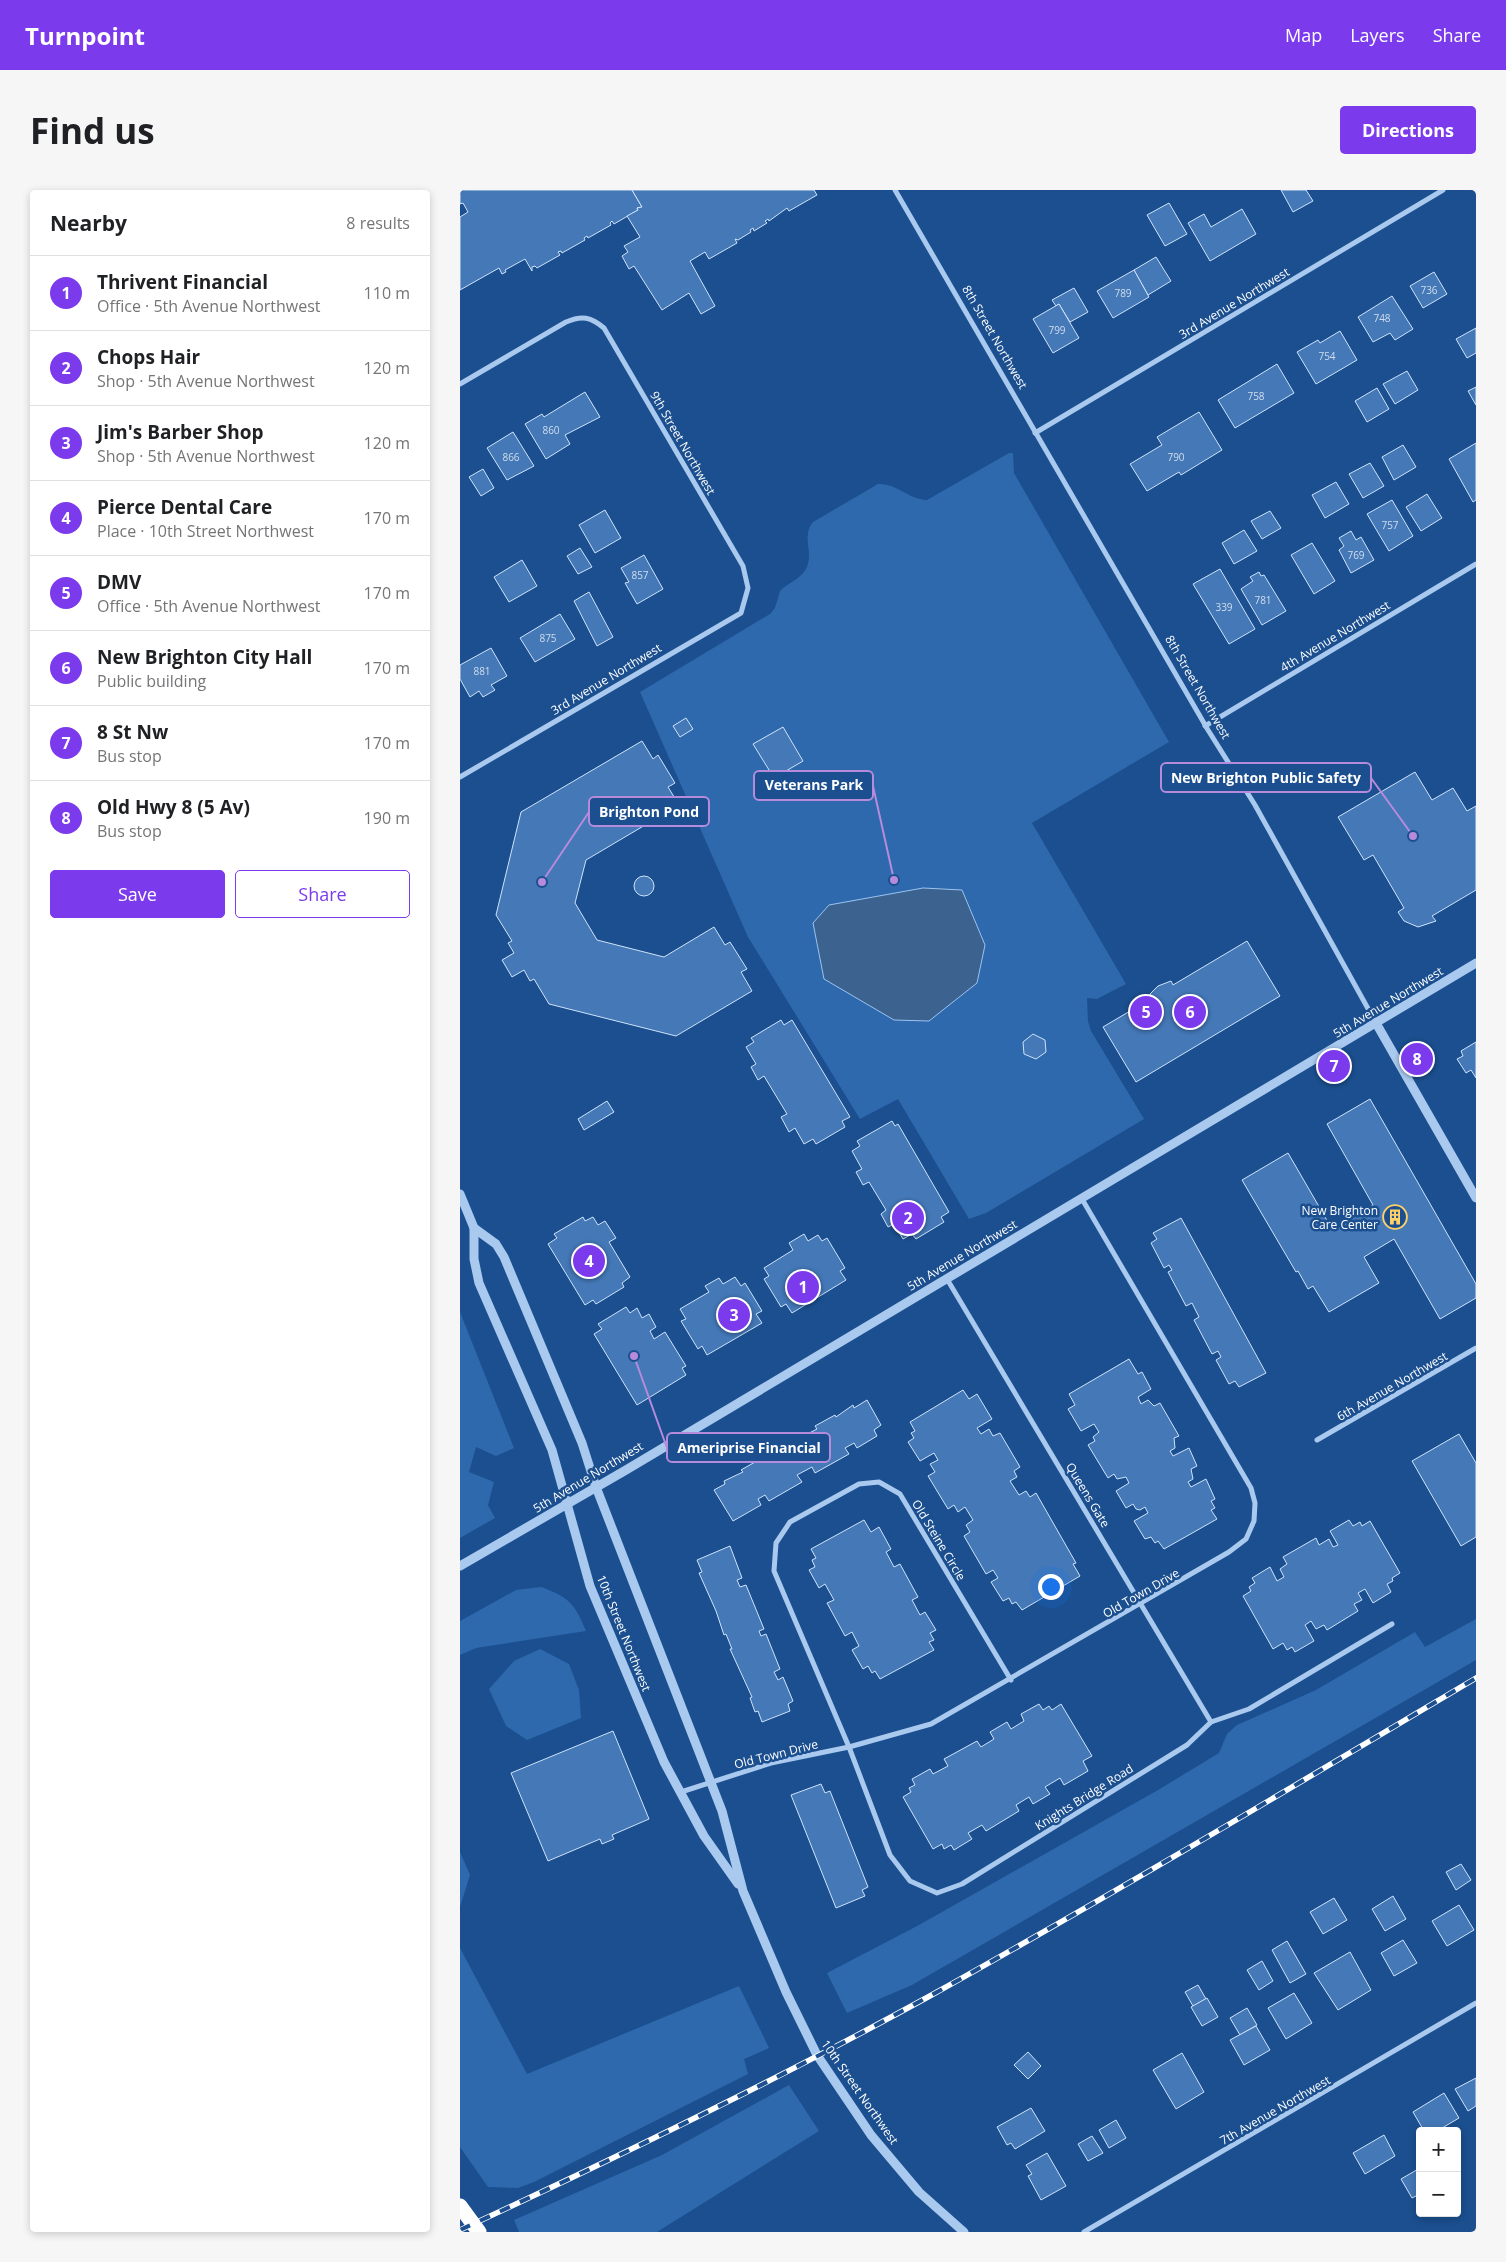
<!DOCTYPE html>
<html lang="en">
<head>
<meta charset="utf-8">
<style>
	:root { --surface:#fff; --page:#f6f6f6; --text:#202124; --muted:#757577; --line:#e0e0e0; --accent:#7c3aed }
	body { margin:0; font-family:"Open Sans",sans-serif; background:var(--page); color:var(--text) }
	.controls { position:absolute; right:15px; bottom:15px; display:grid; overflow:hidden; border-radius:5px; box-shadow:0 2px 8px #0003 }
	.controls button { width:45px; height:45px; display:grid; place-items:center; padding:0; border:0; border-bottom:1px solid var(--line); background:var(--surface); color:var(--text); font:25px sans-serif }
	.you { position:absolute; left:590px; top:1396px; width:18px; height:18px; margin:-12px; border:4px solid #fff; border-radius:50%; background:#1a73e8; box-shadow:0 0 0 8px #1a73e833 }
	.badge { display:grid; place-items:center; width:32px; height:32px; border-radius:50%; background:var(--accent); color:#fff; font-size:16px; font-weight:700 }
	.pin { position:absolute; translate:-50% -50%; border:2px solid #fff; box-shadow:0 1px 5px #0006 }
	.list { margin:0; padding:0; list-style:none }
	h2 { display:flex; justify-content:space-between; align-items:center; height:65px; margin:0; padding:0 20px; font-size:21px }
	h2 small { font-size:16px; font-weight:400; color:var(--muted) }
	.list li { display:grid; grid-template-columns:32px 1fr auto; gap:15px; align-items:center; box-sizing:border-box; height:75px; padding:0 20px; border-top:1px solid var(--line) }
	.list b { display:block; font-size:19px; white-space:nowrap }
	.list p { margin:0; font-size:16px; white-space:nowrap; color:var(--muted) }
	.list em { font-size:16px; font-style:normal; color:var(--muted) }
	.actions { display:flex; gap:10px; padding:15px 20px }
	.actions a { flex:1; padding:11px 0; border:1px solid var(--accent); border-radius:5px; text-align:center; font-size:18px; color:var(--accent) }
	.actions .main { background:var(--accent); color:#fff }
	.map { position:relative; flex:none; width:1016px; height:2042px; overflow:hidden; border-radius:5px }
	header { display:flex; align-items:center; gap:30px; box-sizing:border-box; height:70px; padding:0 25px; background:var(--accent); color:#fff }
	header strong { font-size:24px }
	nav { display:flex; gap:28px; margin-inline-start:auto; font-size:18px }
	.intro { display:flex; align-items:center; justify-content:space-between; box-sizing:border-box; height:120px; padding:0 30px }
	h1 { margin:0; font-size:35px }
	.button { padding:12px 22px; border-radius:5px; background:var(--accent); color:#fff; font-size:18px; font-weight:700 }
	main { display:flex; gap:30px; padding:0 30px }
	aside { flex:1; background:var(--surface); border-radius:5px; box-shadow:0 2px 8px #0003 }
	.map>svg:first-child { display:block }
</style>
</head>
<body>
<header>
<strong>Turnpoint</strong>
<nav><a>Map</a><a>Layers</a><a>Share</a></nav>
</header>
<div class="intro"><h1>Find us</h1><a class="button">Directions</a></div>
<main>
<aside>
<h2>Nearby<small>8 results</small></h2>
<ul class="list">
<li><span class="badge">1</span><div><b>Thrivent Financial</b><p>Office · 5th Avenue Northwest</p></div><em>110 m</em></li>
<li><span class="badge">2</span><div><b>Chops Hair</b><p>Shop · 5th Avenue Northwest</p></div><em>120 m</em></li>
<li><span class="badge">3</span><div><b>Jim's Barber Shop</b><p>Shop · 5th Avenue Northwest</p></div><em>120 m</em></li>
<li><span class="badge">4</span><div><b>Pierce Dental Care</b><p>Place · 10th Street Northwest</p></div><em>170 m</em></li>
<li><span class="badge">5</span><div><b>DMV</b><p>Office · 5th Avenue Northwest</p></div><em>170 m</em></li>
<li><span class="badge">6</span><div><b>New Brighton City Hall</b><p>Public building</p></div><em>170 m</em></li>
<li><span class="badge">7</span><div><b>8 St Nw</b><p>Bus stop</p></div><em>170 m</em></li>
<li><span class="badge">8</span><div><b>Old Hwy 8 (5 Av)</b><p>Bus stop</p></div><em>190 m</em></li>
</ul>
<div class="actions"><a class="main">Save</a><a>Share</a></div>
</aside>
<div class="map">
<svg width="1016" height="2042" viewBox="0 0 1016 2042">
	<rect width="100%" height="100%" fill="#1b4f8f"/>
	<g fill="#2e69ad">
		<path d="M 549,263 L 553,263 L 554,283 L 709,552 L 572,633 L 666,794 L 637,809 L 627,808 L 628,831 L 631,841 L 684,929 L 526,1023 L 509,1029 L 438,909 L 400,929 L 288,747 L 180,502 L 310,424 L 315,418 L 320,401 C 329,392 344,388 348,374 C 352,359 342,346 353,332 L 418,294 C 436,293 448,309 467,310 Z"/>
		<polygon points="0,1122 54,1258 36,1266 16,1257 9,1282 34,1292 28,1315 35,1328 0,1348"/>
		<path d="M 81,1397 C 109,1407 115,1414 126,1441 L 16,1458 L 0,1465 L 0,1431 L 56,1400 Z"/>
		<polygon points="1016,1429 1016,1470 452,1795 387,1823 367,1783 459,1735 698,1600 759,1563 767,1544 777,1535 856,1500 955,1442 965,1457"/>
		<polygon points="80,1459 109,1474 119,1500 121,1528 67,1550 46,1536 29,1499 54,1471"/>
		<polygon points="0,1662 10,1685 0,1717"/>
		<polygon points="0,1758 67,1884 279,1796 309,1858 284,1869 288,1884 74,1992 58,1998 28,1997 0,1957"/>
		<polygon points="329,1895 359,1941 197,2042 59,2042 54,2030 202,1965"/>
	</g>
	<polygon fill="#3c6290" stroke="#9cc4f0" points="463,698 502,700 525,755 517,793 469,831 434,830 364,789 353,733 369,715"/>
	<g fill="#4478b7" stroke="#cfe3fa">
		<polygon points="0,0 172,0 182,17 177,18 178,20 154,34 152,31 150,33 151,35 128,48 127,46 124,48 125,50 102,63 101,61 98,62 100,65 77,78 75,76 72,77 72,81 65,69 45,80 46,82 42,84 39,78 0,100 0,27 8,22 3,13 0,14"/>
		<polygon points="172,0 354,0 357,5 329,21 327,18 309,31 308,29 305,31 307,33 294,41 293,38 290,40 291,42 278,50 275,49 277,53 249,69 245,62 230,71 255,116 241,124 229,103 202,120 174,76 169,79 162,66 168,62 164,56 180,47 167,26 178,20 177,18 182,17"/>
		<polygon points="821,0 846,0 853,11 833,22"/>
		<polygon points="709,13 727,44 705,56 687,25"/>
		<polygon points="782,19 796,44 750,71 728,33 744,24 751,37"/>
		<polygon points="696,67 711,91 688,105 674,80"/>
		<polygon points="674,80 689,107 653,128 637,101"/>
		<polygon points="974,82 987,104 963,118 950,96"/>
		<polygon points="614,98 628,122 610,132 599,114 596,116 592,110"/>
		<polygon points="932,106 953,139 935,150 930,143 913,152 898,127"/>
		<polygon points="599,114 619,148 593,163 573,129"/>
		<polygon points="1016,138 1016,163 1007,168 996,149"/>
		<polygon points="880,141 897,170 856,194 837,162 858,150 860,153"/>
		<polygon points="817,174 834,203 775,238 758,210"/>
		<polygon points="947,181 958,200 935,214 923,194"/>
		<polygon points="1016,197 1016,215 1008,201"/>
		<polygon points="917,198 929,219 907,232 895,211"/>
		<polygon points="125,202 140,227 105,245 110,254 86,269 65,234 82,224 84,227"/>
		<polygon points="739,222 762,260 721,285 719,282 687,301 670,274 702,255 697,247"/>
		<polygon points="53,242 74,276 47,290 27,258"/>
		<polygon points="1016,253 1016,310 1013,312 989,269"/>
		<polygon points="943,255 956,277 934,290 922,267"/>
		<polygon points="910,273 924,296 903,308 889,284"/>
		<polygon points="23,279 34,298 21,306 9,287"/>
		<polygon points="876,292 889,314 865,328 852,305"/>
		<polygon points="967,304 982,328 961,341 946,317"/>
		<polygon points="932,310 953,346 929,361 907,324"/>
		<polygon points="145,320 161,348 135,363 119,335"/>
		<polygon points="810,321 821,338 802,349 791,331"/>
		<polygon points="784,340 797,361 774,374 762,353"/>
		<polygon points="891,341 896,350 901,347 914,370 891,383 879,360 884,356 879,348"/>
		<polygon points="852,353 875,391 854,404 831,365"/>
		<polygon points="120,358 132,377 118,384 107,366"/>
		<polygon points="184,365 203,399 177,414 165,393 169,392 161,378"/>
		<polygon points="62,370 77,396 49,412 34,387"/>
		<polygon points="760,379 795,439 769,454 733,394"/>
		<polygon points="799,382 801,386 804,385 826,421 802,435 781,399 793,391 790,387"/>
		<polygon points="129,402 153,447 137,456 114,411"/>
		<polygon points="100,424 115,449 75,472 60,448"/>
		<polygon points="31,458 47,486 31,495 35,500 23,507 19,501 10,507 0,489 0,475"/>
		<polygon points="226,528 233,539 220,547 213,536"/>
		<polygon points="323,537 343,571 314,588 293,554"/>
		<polygon points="182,551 193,569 198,565 215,593 208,597 219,615 126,670 115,713 137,750 204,767 254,737 265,755 270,752 287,779 281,782 292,801 216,846 89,814 74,789 70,791 64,780 52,787 42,770 54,763 48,753 52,751 36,725 61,622"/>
		<polygon points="955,582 972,610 993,598 1007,621 1016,616 1016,700 972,726 976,731 958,737 944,731 938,722 944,718 913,665 904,670 878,627"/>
		<circle cx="184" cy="696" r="10"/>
		<polygon points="787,751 820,806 676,892 643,837 692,808 690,804 698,796 711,791 713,795"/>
		<polygon points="321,830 324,835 332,830 390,927 382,931 385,937 356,954 353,949 344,954 335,938 329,942 321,927 327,924 304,886 298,890 291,877 296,874 286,857 294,852 291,848"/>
		<polygon points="573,844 585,850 586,862 576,869 564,864 563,852"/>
		<polygon points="1016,852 1016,888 1011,880 1006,883 997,869 1003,866 1001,861"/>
		<polygon points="910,909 1016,1094 1016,1108 980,1129 934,1049 904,1067 919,1093 869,1122 853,1096 848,1099 838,1081 836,1082 782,990 828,963 872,1039 913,1015 867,934"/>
		<polygon points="147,911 154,922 124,940 118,929"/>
		<polygon points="432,931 435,936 438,934 489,1022 481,1027 484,1032 456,1049 452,1044 443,1049 434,1034 428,1037 421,1024 426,1020 409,992 403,995 396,982 402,979 392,961 400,956 397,951"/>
		<polygon points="123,1027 125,1031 133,1027 138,1035 145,1031 156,1048 149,1052 170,1087 162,1093 164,1097 136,1114 133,1110 125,1115 88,1054 97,1048 94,1044"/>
		<polygon points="721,1028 806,1183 779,1197 775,1191 769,1194 756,1170 761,1167 758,1161 752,1164 734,1130 739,1127 732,1113 726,1116 708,1082 712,1080 709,1075 704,1078 691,1053 697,1049 693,1043"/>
		<polygon points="344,1044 348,1051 358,1045 362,1051 367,1048 385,1078 380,1081 386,1090 332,1123 326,1114 321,1117 304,1089 309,1086 304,1078 333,1060 329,1053"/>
		<polygon points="275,1087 281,1096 285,1093 302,1121 296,1124 302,1133 247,1165 242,1156 238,1159 221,1131 226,1129 220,1119 249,1102 245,1096 259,1088 263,1094"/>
		<polygon points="166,1117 170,1123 177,1118 182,1128 189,1124 196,1137 190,1141 194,1149 205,1142 226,1176 222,1178 226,1185 177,1215 134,1144 142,1139 138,1134"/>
		<polygon points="669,1169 678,1184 682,1182 691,1199 678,1207 681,1214 688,1210 694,1216 700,1213 719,1246 714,1248 715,1258 710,1261 713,1266 729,1258 737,1276 731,1279 733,1289 728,1292 731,1297 746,1289 755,1309 751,1311 755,1318 751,1320 757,1329 704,1359 698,1351 695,1353 691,1347 685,1349 674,1331 688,1323 685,1317 680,1320 676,1319 673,1314 666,1318 656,1301 669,1293 666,1287 657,1289 654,1284 648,1288 628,1255 635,1251 633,1247 639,1242 634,1234 621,1241 608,1219 615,1215 609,1204"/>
		<polygon points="503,1200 509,1209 517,1204 532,1229 517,1238 521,1244 529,1239 533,1246 540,1243 560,1277 554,1281 557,1287 550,1291 559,1305 566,1301 570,1307 576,1303 616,1373 613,1374 620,1386 562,1420 556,1412 552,1414 549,1408 543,1411 531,1392 538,1388 533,1380 526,1384 504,1346 510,1342 506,1335 513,1330 505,1317 498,1322 494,1315 488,1319 468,1286 475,1282 470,1274 478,1270 474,1263 460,1271 448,1252 454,1248 451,1243 455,1241 450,1232"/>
		<polygon points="407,1210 421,1235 414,1240 417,1246 397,1258 394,1253 385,1258 389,1264 355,1283 352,1277 337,1285 342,1292 309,1311 305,1305 298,1309 301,1315 273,1331 254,1300 265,1294 264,1291 283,1282 281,1280 302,1268 301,1265 306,1262 307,1265 357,1239 355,1236 375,1225 376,1227 393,1215 394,1218"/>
		<polygon points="999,1244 1016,1273 1016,1347 1001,1356 952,1271"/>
		<polygon points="404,1330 411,1342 419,1337 431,1359 426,1362 434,1377 440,1374 458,1407 452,1410 460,1425 465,1422 476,1440 470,1443 474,1450 469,1452 474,1460 420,1489 415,1481 412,1483 408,1476 403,1479 392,1460 399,1456 392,1442 385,1446 367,1413 374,1410 365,1394 359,1398 349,1380 355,1377 352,1370 356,1368 351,1359"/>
		<polygon points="889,1330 893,1336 900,1332 902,1336 910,1331 940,1383 932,1388 933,1391 927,1394 931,1402 913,1413 905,1399 898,1403 902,1410 894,1414 898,1421 867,1440 864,1435 856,1439 851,1431 845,1435 854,1451 835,1462 832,1457 827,1460 823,1453 813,1459 783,1406 791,1401 789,1397 795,1393 792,1388 810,1377 817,1391 824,1387 820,1379 827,1374 823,1367 856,1348 859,1355 869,1349 873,1357 878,1355 870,1341"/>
		<polygon points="270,1356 282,1388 277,1390 280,1397 286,1395 304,1439 299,1441 301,1446 306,1444 320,1479 314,1482 318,1490 323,1487 333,1511 328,1514 330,1521 302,1532 298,1521 295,1522 290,1508 292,1507 270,1459 272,1459 266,1444 264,1445 256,1421 239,1383 242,1382 237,1370"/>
		<polygon points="579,1514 583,1520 589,1516 592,1520 601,1514 632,1566 623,1571 628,1581 604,1595 600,1588 585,1597 590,1604 573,1614 569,1607 556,1615 559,1621 526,1641 522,1635 508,1643 512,1649 494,1660 491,1655 484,1659 482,1654 473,1659 443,1607 451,1602 449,1598 455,1595 452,1589 470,1579 473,1584 488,1576 484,1569 517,1551 521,1557 534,1549 530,1542 547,1532 551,1539 564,1531 561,1524"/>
		<polygon points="153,1541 189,1629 152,1645 154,1649 142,1654 140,1649 88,1671 51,1583"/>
		<polygon points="361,1594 365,1603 370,1601 408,1697 402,1700 405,1706 376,1718 331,1605"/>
		<polygon points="1001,1674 1011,1690 996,1700 986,1682"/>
		<polygon points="933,1706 946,1729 925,1741 912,1719"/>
		<polygon points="874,1708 887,1730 863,1744 850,1722"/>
		<polygon points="999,1715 1014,1740 987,1756 972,1731"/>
		<polygon points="943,1750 957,1773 934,1786 921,1763"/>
		<polygon points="827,1751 846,1784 830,1793 812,1760"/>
		<polygon points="890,1762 911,1800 878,1820 854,1783"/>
		<polygon points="802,1771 813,1791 799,1800 787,1780"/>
		<polygon points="738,1795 746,1809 733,1816 725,1802"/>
		<polygon points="834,1803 852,1833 826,1849 808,1818"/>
		<polygon points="747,1808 758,1827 742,1836 731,1817"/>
		<polygon points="787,1818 797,1835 780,1845 770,1828"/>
		<polygon points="796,1836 810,1860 784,1875 770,1850"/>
		<polygon points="568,1862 581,1876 568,1889 554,1875"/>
		<polygon points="722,1863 744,1902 716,1919 693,1880"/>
		<polygon points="1016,1888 1016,1916 1008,1921 995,1899"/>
		<polygon points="984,1903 999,1928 977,1941 964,1941 953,1922"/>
		<polygon points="571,1918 585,1941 555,1959 551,1953 547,1955 537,1937"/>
		<polygon points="656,1930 666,1948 649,1958 639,1940"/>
		<polygon points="924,1945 935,1966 905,1984 893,1963"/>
		<polygon points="632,1946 643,1963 628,1971 618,1954"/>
		<polygon points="587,1963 606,1996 581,2010 568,1986 572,1984 566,1975"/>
		<polygon points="960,1978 960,2004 952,2008 941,1989"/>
	</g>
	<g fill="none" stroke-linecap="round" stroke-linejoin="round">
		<g stroke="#a9c9ee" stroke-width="5">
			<polyline points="435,0 748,540 795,615 916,833"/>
			<path d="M 0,194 L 106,132 C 122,125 131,127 144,138 L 283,376 L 288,398 L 281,423 L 0,587"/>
			<polyline points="575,243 983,0"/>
			<polyline points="745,536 1016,374"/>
			<polyline points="487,1089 751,1532"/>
			<polyline points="857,1250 1016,1158"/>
			<polyline points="551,1490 440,1304 419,1292 399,1294 330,1332 316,1353 314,1381 389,1557 430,1665 450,1691 477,1703 502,1694 727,1555 751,1532 789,1519 932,1434"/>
			<polyline points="221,1602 311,1573 389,1557 471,1534 769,1362 786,1349 794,1331 795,1313 791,1298 622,1009"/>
			<polyline points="624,2042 1016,1813"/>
		</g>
		<g stroke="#a9c9ee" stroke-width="9">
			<polyline points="916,833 1016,1008"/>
			<polyline points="0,1004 14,1038 14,1069 19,1093 92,1260 130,1396 204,1572 244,1646 278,1694"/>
			<polyline points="14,1038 36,1054 44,1067 122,1253 136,1297 262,1621 283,1701 326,1802 357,1865 411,1945 459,2002 504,2042"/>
			<polyline points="0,1376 166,1280 1016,773"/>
		</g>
		<polyline stroke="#fff" stroke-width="15" points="0,2016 19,2042"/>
		<g stroke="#fff" stroke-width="5.5">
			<path id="rail" d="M 0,2040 C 158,1967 315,1891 468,1807 C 653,1704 834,1596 1016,1488"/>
		</g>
		<use href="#rail" stroke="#1b4f8f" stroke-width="4" stroke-dasharray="11" stroke-linecap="butt"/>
	</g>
	<defs>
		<g id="building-ring" transform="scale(1.25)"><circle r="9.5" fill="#1b4f8f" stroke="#ffd166" stroke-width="1.5"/><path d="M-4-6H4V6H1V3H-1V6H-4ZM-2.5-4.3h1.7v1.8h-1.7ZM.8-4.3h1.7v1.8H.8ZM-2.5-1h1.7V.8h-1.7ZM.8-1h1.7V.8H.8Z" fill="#ffd166"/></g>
	</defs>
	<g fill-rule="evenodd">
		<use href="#building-ring" x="935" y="1027"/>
	</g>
	<g text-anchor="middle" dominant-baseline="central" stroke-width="5" stroke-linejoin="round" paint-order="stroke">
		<g font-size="10" fill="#d0dded">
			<text x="969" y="100">736</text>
			<text x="663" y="103">789</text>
			<text x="922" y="128">748</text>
			<text x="597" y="140">799</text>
			<text x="867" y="166">754</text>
			<text x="796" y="206">758</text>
			<text x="91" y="240">860</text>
			<text x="51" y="267">866</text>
			<text x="716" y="267">790</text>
			<text x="930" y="335">757</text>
			<text x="896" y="365">769</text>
			<text x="180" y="385">857</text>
			<text x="803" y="410">781</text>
			<text x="764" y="417">339</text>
			<text x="88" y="448">875</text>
			<text x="22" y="481">881</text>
		</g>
		<g font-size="12" fill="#fff" stroke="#1b4f8f">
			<text transform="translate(774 113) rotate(-31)">3rd Avenue Northwest</text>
			<text transform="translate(535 147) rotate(60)">8th Street Northwest</text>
			<text transform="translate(223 253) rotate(60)">9th Street Northwest</text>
			<text transform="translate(875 446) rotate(-31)">4th Avenue Northwest</text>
			<text transform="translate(146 489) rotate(-31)">3rd Avenue Northwest</text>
			<text transform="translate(738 497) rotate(60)">8th Street Northwest</text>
			<text transform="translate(928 812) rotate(-31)">5th Avenue Northwest</text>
			<text transform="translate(502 1065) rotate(-31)">5th Avenue Northwest</text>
			<text transform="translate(932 1196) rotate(-30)">6th Avenue Northwest</text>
			<text transform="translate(128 1287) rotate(-31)">5th Avenue Northwest</text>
			<text transform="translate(628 1305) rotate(59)">Queens Gate</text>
			<text transform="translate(479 1350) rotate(59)">Old Steine Circle</text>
			<text transform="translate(681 1403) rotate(-30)">Old Town Drive</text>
			<text transform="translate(164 1443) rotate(68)">10th Street Northwest</text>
			<text transform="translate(316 1564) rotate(-14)">Old Town Drive</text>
			<text transform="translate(624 1607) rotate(-32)">Knights Bridge Road</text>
			<text transform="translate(400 1902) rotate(55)">10th Street Northwest</text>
			<text transform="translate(815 1920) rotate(-30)">7th Avenue Northwest</text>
		</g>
		<g font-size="12" fill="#fff" stroke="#1b4f8f" text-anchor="end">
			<text x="918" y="1020">New Brighton<tspan x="918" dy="14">Care Center</tspan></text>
		</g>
	</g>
	<path fill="none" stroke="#b68bdc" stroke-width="2" d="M953 646L911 588M434 690L413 596M82 692L129 622M174 1166L207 1258"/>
	<g fill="#b68bdc" stroke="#1b4f8f" stroke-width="2">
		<circle cx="953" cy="646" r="5"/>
		<circle cx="434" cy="690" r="5"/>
		<circle cx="82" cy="692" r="5"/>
		<circle cx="174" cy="1166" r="5"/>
	</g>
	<g fill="#1b4f8f" stroke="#b68bdc" stroke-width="2">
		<rect x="701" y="573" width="210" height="29" rx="5"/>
		<rect x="294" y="581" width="119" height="29" rx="5"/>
		<rect x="129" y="607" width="120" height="29" rx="5"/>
		<rect x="207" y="1243" width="163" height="29" rx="5"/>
	</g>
	<g font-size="14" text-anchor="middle" font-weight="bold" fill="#fff">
		<text x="806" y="593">New Brighton Public Safety</text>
		<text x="354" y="600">Veterans Park</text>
		<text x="189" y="627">Brighton Pond</text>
		<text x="289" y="1263">Ameriprise Financial</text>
	</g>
</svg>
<div class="controls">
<button>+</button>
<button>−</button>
</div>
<div class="you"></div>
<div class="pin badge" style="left:343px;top:1097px">1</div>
<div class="pin badge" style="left:448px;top:1028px">2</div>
<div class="pin badge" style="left:274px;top:1125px">3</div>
<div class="pin badge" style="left:129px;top:1071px">4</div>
<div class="pin badge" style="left:686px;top:822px">5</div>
<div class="pin badge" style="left:730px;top:822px">6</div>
<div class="pin badge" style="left:874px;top:876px">7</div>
<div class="pin badge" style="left:957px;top:869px">8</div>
</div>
</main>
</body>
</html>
